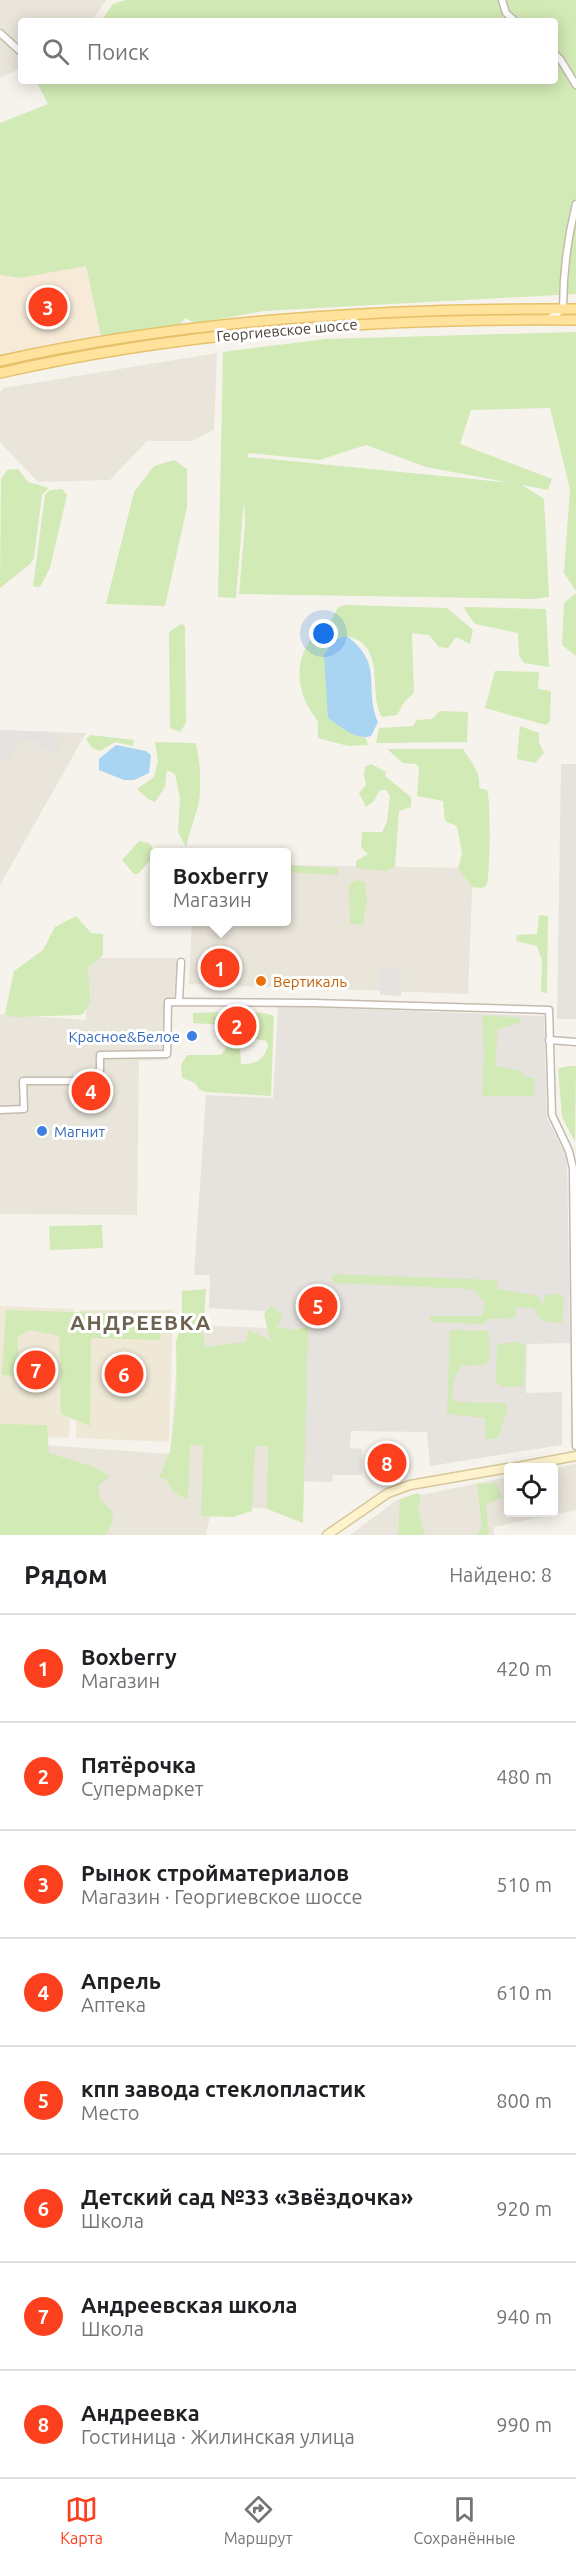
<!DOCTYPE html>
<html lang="ru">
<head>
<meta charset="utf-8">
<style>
	:root { --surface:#fff; --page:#f6f6f6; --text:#202124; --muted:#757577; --line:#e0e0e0; --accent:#fc3f1d }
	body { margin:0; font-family:Ubuntu,sans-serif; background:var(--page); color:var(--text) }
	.controls { position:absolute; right:18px; bottom:18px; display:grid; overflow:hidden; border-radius:6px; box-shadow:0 3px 15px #0003 }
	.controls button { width:54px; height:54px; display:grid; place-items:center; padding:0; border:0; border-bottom:2px solid var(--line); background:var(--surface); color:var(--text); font:30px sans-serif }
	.you { position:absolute; left:324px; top:634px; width:21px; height:21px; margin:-15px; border:4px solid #fff; border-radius:50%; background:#1a73e8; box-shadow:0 0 0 9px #1a73e833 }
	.badge { display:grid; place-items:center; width:39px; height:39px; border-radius:50%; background:var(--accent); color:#fff; font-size:20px; font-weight:700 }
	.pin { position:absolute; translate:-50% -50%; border:3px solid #fff; box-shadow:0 2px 6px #0006 }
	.popup { position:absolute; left:150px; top:848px; width:141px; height:78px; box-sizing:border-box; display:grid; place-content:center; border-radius:6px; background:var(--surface); filter:drop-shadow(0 2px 4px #0005); font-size:20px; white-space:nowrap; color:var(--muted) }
	.popup b { font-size:22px; color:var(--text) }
	.popup::after { content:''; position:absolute; left:50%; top:100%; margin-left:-12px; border:12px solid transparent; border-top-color:var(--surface) }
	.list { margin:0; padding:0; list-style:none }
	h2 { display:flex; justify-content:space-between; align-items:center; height:78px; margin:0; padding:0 24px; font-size:26px }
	h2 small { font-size:20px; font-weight:400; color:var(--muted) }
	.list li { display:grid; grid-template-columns:39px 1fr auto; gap:18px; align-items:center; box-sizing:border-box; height:108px; padding:0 24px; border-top:2px solid var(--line) }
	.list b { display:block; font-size:22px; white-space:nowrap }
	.list p { margin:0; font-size:20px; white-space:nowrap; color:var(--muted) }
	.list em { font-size:20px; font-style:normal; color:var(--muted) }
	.icon { flex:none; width:33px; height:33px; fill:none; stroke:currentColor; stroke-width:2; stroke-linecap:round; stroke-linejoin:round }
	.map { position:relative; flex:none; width:576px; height:1535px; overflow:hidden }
	.search { position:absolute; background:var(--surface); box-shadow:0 3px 15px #0003; left:18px; right:18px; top:18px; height:66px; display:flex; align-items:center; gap:15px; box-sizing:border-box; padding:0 21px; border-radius:6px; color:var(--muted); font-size:22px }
	.sheet { height:942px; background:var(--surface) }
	nav { display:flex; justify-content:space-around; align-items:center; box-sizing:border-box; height:84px; border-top:2px solid var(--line); background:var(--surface); font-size:16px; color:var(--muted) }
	nav a { display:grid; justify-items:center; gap:3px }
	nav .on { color:var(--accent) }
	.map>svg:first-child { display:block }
</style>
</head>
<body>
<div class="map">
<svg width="576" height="1535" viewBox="0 0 576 1535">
	<rect width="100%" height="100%" fill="#f6f3ec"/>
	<g fill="#eae5da">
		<polygon points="0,0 106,0 92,21 21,21 21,68 0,78"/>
		<polygon points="217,353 214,430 192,441 147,441 110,480 38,482 0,442 0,392 4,388"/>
		<polygon points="0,730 86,733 0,885"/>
		<polygon points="286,865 473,868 468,994 189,984 192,922 286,922"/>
		<polygon points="86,958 178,958 167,1060 139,1061 137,1215 0,1214 0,1014 86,1020"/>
		<polygon points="180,1325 304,1329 300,1510 212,1506 206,1535 0,1535 0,1442 170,1454"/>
		<polygon points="576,1464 576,1510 494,1527 494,1535 350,1535 397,1500 508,1477 508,1512 554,1512 554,1468"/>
	</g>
	<polygon fill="#f7ead8" points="86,266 101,336 0,356 0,275 20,278"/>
	<g fill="#e6e2dd">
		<polygon points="561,764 576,764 576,1019 557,1019"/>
		<polygon points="278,1006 544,1016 547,1118 567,1158 570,1343 527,1344 526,1393 562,1392 562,1445 430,1466 427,1432 351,1431 350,1448 362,1449 362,1475 333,1475 332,1482 295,1481 278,1339 278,1312 209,1308 210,1275 194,1275 206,1095 273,1098"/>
	</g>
	<g fill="#efe8d6">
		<polygon points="0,1306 74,1309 69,1438 0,1436"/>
		<polygon points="79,1310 173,1310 169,1442 76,1438"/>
	</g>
	<g fill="#d2eab5" fill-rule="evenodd">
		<polygon points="126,0 576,0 576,294 264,311 202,322 193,322 185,318 180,324 101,336 86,266 20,278 0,275 0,123 48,104 36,81 555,81 555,21 101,21 113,4"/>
		<path d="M 488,313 L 488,315 L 359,321 L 0,369 L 0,367 C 160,331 324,316 488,313 Z"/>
		<path d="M 576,332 L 576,591 L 564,573 L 570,489 L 550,408 L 471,410 L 460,444 L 552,479 L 548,490 L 522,485 L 544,499 L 549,597 L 534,599 L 239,594 L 245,523 L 244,500 L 236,598 L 218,597 L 223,352 L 326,339 ZM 366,445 L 426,467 L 512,483 L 248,457 L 248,453 L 319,460 Z"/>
		<polygon points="174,460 187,469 187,507 165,606 106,604 134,492 154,466"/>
		<polygon points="18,469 28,482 49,488 42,495 34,558 30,564 0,588 1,479 7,470"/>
		<polygon points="62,489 67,495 50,568 40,587 33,586 45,495 50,490"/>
		<polygon points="576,593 576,656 562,645 564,603"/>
		<path d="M 346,605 L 447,608 L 473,630 L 470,644 L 456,637 L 448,648 L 439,647 L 429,635 L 412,633 L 414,693 L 405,701 L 397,715 L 382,717 C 367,691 388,646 347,636 L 352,734 L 366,738 L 368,745 L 348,746 L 318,738 L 318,721 C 298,697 292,665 311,639 C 315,634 322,632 326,627 C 331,622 335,613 338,607 Z"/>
		<polygon points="465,607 546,609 549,667 524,663 519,655 518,633 475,624 465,610"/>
		<polygon points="181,624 185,626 186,723 180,732 170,728 169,632"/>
		<polygon points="495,671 539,672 538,689 551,691 550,721 546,725 485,708"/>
		<polygon points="440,711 468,712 467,742 376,743 379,728 413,726 417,720 432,719"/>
		<polygon points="520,726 539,733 539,742 544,753 535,763 517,759"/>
		<polygon points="91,735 134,740 133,746 115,742 100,751 92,748 86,739"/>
		<path d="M 155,742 L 195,743 C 201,755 202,797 197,810 C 193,822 189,834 186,847 L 178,832 L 180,798 L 175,774 L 167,770 L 165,787 L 155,802 L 148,799 L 137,789 L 154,777 L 158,762 Z"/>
		<path d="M 387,749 L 463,749 C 471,762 481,772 479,788 L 487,790 C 491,798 490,873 487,885 L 482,888 L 472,887 L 458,868 L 462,854 L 457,826 L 445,821 L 443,801 L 417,796 L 419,768 L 416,764 L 403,763 Z"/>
		<polygon points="371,764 386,772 385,776 411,797 411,807 399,811 395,867 386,871 356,868 356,861 368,854 361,847 362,832 382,832 387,822 390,796 386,790 380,790 373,802 366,807 359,793 366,785 364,776 365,767"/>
		<polygon points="139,841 149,843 154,850 150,860 138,874 134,874 122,860"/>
		<polygon points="286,865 338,868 338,875 286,872"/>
		<polygon points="356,880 365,882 367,899 363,925 350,924 349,885"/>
		<polygon points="539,915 548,916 547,994 541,991 542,960 537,946 516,941 517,935 537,934"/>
		<polygon points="76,916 91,933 103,934 103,955 88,967 90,1003 82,1015 12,1017 5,1014 14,971 43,950 55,927"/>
		<polygon points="223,1012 222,1025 193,1023 193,1013"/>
		<path d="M 245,1012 L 264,1013 L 274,1016 L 271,1096 L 205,1092 L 199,1089 L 195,1083 L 182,1078 L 181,1065 L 187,1055 L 221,1055 L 227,1046 L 240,1045 L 241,1064 C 255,1065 264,1060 268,1046 L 266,1041 L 246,1037 Z"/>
		<polygon points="482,1015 521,1018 519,1023 497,1030 496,1066 520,1071 523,1075 535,1079 534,1096 482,1096 484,1054"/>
		<polygon points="568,1066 576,1066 575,1142 562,1117 558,1069"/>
		<polygon points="102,1225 103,1248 50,1250 49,1226"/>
		<polygon points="332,1274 496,1280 498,1289 538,1296 543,1305 546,1295 559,1294 564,1298 562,1323 542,1321 533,1308 516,1307 515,1318 488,1319 484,1324 430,1322 430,1316 482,1316 485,1303 473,1289 333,1283"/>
		<polygon points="206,1289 203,1332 205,1347 246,1342 248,1330 270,1340 264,1314 271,1305 283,1316 277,1327 290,1330 308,1327 303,1523 267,1509 268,1446 255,1446 252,1511 233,1517 201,1516 203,1445 190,1445 188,1499 174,1493 166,1479 159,1478 170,1451 174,1423 177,1393 176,1341 182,1325 182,1291"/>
		<polygon points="6,1310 161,1315 160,1340 91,1338 90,1426 61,1414 59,1336 30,1330 17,1337 19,1358 53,1361 54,1378 2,1375"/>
		<polygon points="450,1330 488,1331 490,1355 486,1365 461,1366 453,1381 452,1397 457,1402 505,1403 508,1409 497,1439 485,1439 485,1418 447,1414"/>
		<polygon points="517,1342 525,1345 524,1386 504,1387 496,1383 497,1344"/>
		<polygon points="0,1424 47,1425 49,1453 91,1466 110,1476 98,1486 100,1499 112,1511 113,1520 106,1535 0,1535"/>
		<polygon points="496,1483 502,1497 486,1505 489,1535 476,1535 482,1528 477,1484"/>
		<polygon points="418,1493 421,1496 418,1509 425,1535 398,1535 400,1499"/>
	</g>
	<g fill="#e5e3e0">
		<polygon points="0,730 54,732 54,737 62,741 56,754 38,745 39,741 20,741 9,760 0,759"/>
		<polygon points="380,968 401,969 401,996 380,995"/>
	</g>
	<g fill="#a9d4f2">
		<path d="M 347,636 C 385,666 363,685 378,722 L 371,736 C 356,741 340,726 328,718 L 324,655 L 334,640 Z"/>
		<polygon points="116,745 146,751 151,755 149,773 134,780 124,780 99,770 99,759"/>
	</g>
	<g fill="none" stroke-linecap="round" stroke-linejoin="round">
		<g stroke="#c2bbae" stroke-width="9">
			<g id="minor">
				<polyline points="502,0 506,13 515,21"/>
				<polyline points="0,33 21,52"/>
				<polyline points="555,54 560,59 576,85"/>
				<path d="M 550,318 L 563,309 C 563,273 567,240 576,204"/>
				<polyline points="179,1001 181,962"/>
				<polyline points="549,1040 576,1042"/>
				<polyline points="0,1110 24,1109 23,1081 89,1081 100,1070 100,1055 167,1054 168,1002 314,1003 549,1010 552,1115 569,1151 573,1168 576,1446"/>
			</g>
		</g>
		<g stroke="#d6c79b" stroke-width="11">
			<g id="secondary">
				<polyline points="512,1468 576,1456"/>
				<polyline points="327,1535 388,1493 410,1485 508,1468"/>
			</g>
		</g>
		<g stroke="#e6c16a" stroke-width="12">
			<g id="primary">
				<path d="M 0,361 C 188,319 384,308 576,309"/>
				<path d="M 0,373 C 189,330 383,318 576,320"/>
			</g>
		</g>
		<use href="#minor" stroke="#fff" stroke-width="6"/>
		<use href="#secondary" stroke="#fff3cd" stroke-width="8"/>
		<use href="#primary" stroke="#ffe39c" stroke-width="9"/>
	</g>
	<circle fill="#e8710a" stroke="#fff" stroke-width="2" cx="261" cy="981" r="6"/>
	<g fill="#3f7fe0" stroke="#fff" stroke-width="2">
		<circle cx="192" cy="1036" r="6"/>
		<circle cx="42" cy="1131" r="6"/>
	</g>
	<g text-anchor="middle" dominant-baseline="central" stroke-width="6" stroke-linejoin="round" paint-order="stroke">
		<g font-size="15" fill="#4b4439" stroke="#fff">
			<text transform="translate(287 330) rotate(-5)">Георгиевское шоссе</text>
		</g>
		<g font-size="15" fill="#c56008" stroke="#fff" text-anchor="start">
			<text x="273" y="981">Вертикаль</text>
		</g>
		<g font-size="15" fill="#366cbe" stroke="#fff" text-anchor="end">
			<text x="180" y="1036">Красное&amp;Белое</text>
			<text x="54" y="1131" text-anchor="start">Магнит</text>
		</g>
		<g font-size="21" font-weight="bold" letter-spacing="1.5" fill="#6e6250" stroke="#fff">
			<text x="141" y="1322">АНДРЕЕВКА</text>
		</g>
	</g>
</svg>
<div class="controls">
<button><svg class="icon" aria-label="locate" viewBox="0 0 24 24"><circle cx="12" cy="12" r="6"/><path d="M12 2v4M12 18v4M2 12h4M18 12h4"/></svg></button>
</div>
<div class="you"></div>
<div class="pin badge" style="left:220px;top:968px">1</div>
<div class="popup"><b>Boxberry</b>Магазин</div>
<div class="pin badge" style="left:237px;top:1026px">2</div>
<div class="pin badge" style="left:48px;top:307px">3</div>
<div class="pin badge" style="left:91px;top:1091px">4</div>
<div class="pin badge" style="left:318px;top:1306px">5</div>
<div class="pin badge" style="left:124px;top:1374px">6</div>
<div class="pin badge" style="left:36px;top:1370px">7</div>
<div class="pin badge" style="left:387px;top:1463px">8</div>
<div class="search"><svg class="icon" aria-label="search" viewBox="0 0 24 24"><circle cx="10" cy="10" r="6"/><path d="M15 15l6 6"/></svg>Поиск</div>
</div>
<section class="sheet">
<h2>Рядом<small>Найдено: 8</small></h2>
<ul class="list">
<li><span class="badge">1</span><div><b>Boxberry</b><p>Магазин</p></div><em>420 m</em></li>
<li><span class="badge">2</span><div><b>Пятёрочка</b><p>Супермаркет</p></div><em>480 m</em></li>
<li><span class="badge">3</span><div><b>Рынок стройматериалов</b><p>Магазин · Георгиевское шоссе</p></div><em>510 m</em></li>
<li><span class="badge">4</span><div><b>Апрель</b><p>Аптека</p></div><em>610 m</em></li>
<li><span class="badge">5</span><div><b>кпп завода стеклопластик</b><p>Место</p></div><em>800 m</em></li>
<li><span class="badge">6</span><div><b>Детский сад №33 «Звёздочка»</b><p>Школа</p></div><em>920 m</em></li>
<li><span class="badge">7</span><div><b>Андреевская школа</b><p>Школа</p></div><em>940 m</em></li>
<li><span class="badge">8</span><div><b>Андреевка</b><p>Гостиница · Жилинская улица</p></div><em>990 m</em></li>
</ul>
</section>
<nav>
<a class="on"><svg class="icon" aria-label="map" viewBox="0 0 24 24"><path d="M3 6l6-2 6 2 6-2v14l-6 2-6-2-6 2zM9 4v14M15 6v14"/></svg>Карта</a>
<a><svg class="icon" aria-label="directions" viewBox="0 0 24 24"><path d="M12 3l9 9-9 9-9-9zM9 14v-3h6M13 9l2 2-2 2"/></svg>Маршрут</a>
<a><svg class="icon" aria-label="saved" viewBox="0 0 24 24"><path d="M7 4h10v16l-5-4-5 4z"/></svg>Сохранённые</a>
</nav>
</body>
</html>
